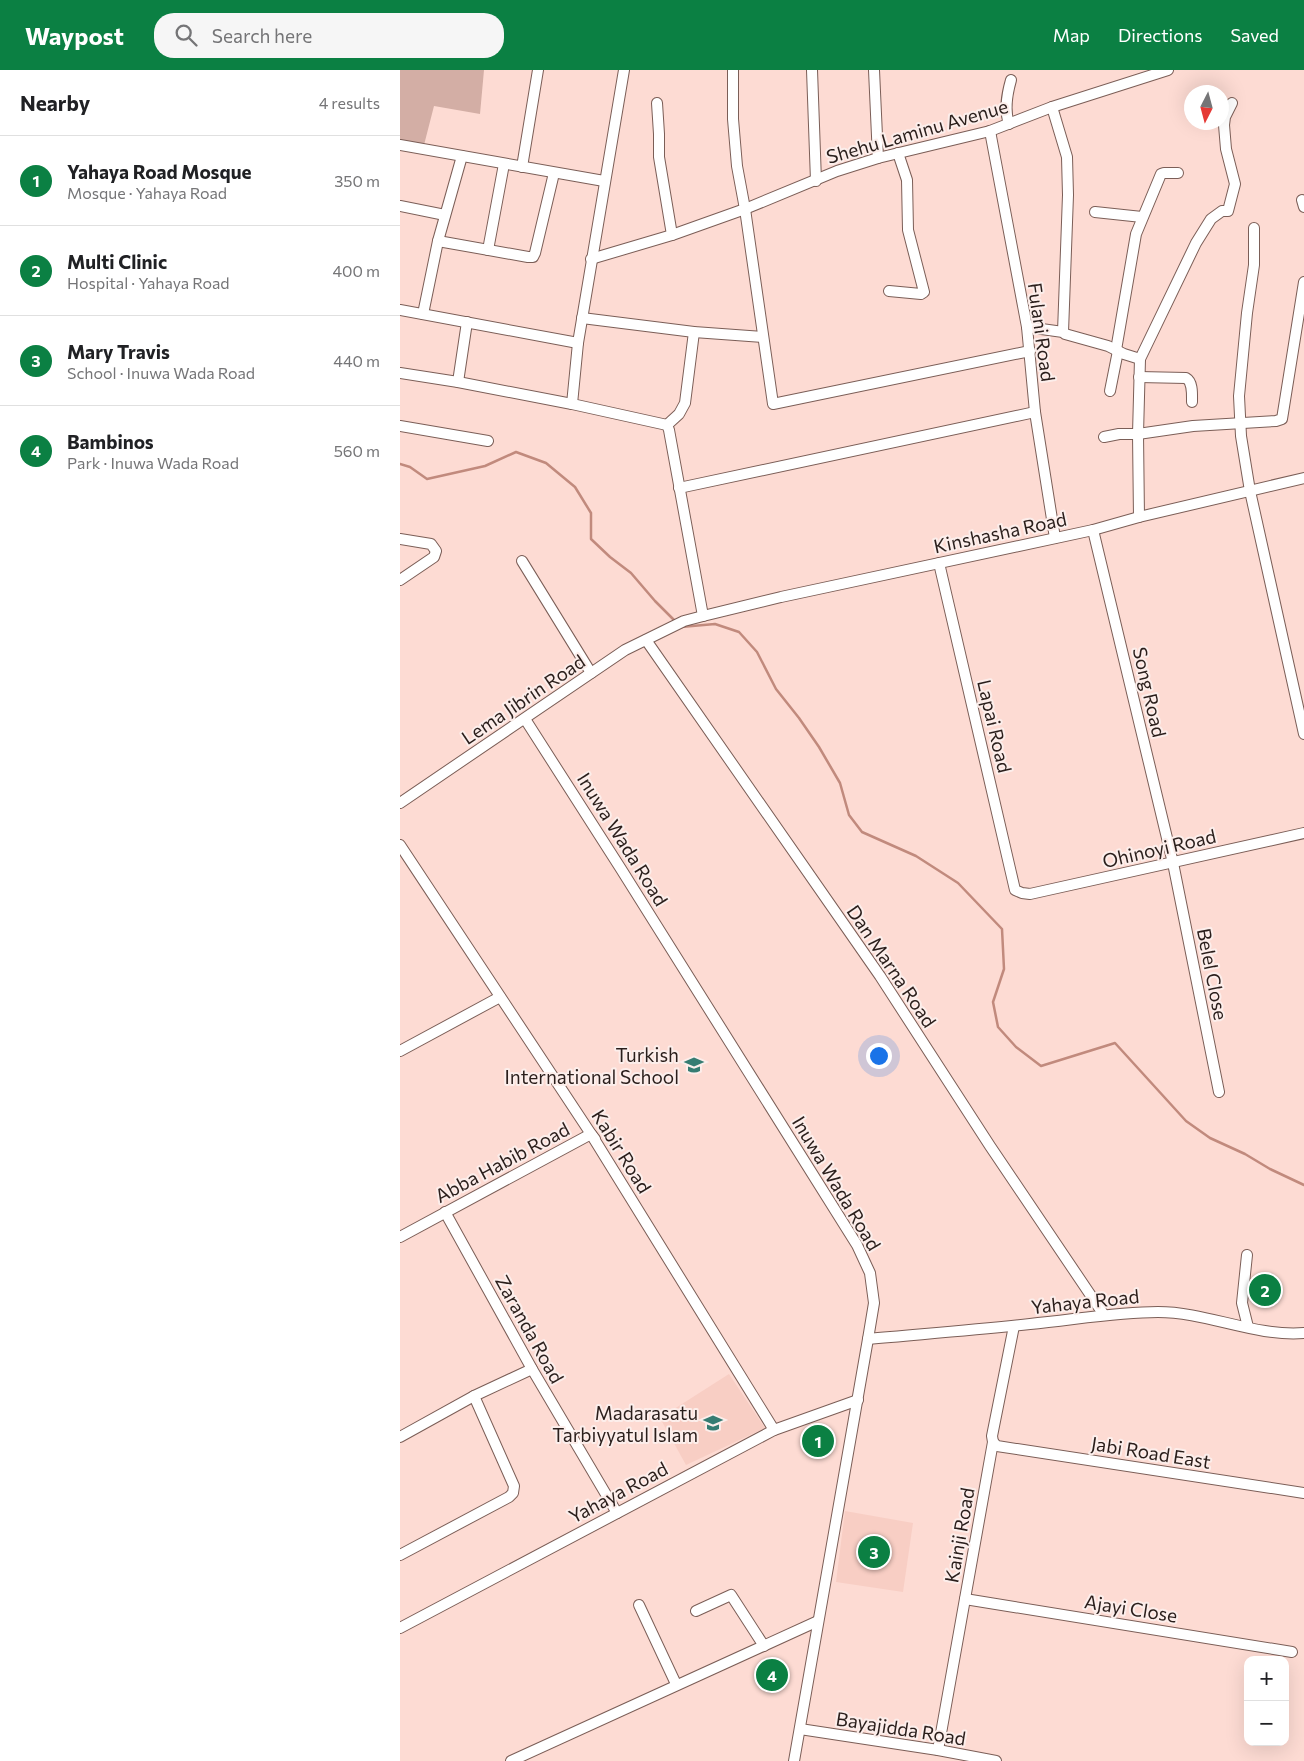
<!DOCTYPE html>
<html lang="en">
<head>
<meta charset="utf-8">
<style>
	:root { --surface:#fff; --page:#f6f6f6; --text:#202124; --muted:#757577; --line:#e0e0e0; --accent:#0b8043 }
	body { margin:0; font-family:Commissioner,sans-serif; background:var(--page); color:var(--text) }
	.controls { position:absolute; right:15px; bottom:15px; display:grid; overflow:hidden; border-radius:10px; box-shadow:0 5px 20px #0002 }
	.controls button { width:45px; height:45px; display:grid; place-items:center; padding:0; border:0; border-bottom:1px solid var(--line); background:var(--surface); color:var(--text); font:25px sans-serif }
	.compass { position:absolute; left:784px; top:15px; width:45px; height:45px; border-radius:50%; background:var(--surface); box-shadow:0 5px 20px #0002; rotate:186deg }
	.you { position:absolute; left:478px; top:985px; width:18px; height:18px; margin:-12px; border:4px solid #fff; border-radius:50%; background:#1a73e8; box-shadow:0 0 0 8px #1a73e833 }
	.badge { display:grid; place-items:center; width:32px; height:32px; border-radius:50%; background:var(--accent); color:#fff; font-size:16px; font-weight:700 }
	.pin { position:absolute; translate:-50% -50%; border:2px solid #fff; box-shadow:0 1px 5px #0006 }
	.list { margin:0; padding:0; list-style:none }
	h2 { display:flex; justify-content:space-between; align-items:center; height:65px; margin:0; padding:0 20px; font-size:21px }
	h2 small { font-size:16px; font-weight:400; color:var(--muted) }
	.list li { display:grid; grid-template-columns:32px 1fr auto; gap:15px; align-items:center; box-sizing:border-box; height:90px; padding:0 20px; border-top:1px solid var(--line) }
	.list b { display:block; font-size:19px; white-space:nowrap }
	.list p { margin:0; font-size:16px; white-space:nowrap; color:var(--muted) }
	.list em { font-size:16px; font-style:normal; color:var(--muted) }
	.icon { flex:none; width:28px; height:28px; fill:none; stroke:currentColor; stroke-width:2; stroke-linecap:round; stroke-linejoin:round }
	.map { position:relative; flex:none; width:904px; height:1691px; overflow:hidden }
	header { display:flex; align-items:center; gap:30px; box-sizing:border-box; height:70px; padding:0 25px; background:var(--accent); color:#fff }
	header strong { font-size:24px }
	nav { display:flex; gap:28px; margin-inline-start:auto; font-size:18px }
	.search { width:350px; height:45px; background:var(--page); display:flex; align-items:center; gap:12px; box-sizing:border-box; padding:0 18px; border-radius:20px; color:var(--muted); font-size:19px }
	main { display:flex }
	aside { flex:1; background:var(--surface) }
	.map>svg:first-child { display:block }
</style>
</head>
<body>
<header>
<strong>Waypost</strong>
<div class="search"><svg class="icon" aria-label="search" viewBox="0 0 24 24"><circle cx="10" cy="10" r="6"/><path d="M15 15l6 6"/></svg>Search here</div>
<nav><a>Map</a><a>Directions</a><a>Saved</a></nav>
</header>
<main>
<aside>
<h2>Nearby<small>4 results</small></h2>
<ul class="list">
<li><span class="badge">1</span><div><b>Yahaya Road Mosque</b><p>Mosque · Yahaya Road</p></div><em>350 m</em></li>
<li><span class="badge">2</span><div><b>Multi Clinic</b><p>Hospital · Yahaya Road</p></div><em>400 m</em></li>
<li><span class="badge">3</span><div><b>Mary Travis</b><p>School · Inuwa Wada Road</p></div><em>440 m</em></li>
<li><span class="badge">4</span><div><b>Bambinos</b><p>Park · Inuwa Wada Road</p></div><em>560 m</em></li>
</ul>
</aside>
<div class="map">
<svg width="904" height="1691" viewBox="0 0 904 1691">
	<rect width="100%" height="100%" fill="#fddbd3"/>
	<g fill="#f8cec4">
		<polygon points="329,1304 365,1358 286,1395 260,1348"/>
		<polygon points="445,1441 513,1453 503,1522 436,1512"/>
	</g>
	<polygon fill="#d3aea5" points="0,0 84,0 80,44 34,36 24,75 0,71"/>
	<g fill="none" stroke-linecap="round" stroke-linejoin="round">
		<g stroke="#c18a7d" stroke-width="2.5">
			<polyline points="0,394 10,397 27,409 85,396 116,382 146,393 175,417 191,443 191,469 210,487 231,503 255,531 275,551"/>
			<polyline points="281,557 315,554 339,562 357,582 376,619 399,648 419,677 440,713 449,745 462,762 516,786 558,813 602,859 604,899 593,932 598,957 616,977 641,996 715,973 786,1051 810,1068 845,1084 870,1099 904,1115"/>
		</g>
		<g stroke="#7b5e57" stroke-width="12">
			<g id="minor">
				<polyline points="333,0 333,49 337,96 345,139 373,334 630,281"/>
				<polyline points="412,0 416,111"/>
				<polyline points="474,0 478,88"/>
				<polyline points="257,33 259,64 259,87 272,165"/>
				<polyline points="652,37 667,87 668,125 663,262"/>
				<path d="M 609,54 C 604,39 607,24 611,10"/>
				<polyline points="590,61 627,257 635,342 655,468"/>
				<polyline points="0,75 204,111"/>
				<polyline points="122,97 138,0"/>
				<polyline points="902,130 904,137"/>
				<polyline points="0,136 45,145"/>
				<polyline points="695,142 742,147"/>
				<polyline points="854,158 854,195 847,243 839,326 841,366 850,421 904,664"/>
				<polyline points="38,171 128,187 133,187 135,183 154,103"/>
				<polyline points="88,180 104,94"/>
				<polyline points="191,189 272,165 345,139 437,101 478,88 590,61 652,37 768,0"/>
				<polyline points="489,221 521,224 524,222 508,160 507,110 498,83"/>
				<polyline points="0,240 178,273"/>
				<polyline points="23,244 38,171 62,86"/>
				<polyline points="182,248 294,262 363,267"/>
				<polyline points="627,257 663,262 665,264 708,276 724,284 740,289"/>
				<polyline points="716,280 736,164 761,104 764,103 778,103"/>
				<polyline points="0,303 58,312 172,334"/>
				<path d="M 739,307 L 786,308 C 793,312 792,324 792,332"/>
				<polyline points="58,312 67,252"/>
				<polyline points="710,321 718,281"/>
				<polyline points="267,355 279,344 285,333 294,262"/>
				<polyline points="0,356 88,371"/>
				<polyline points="704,367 719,364 738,364 793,356 876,351 882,349 904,212"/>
				<polyline points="279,418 635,342"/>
				<polyline points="739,447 738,364 740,289 796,173 811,149 822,141 828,141 835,114 826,79 824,55 825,47 832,33"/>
				<polyline points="693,460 773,793 819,1022"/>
				<polyline points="0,469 31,474 36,481 34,487 0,510"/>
				<polyline points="122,491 191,603"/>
				<polyline points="539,493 615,820 622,823 630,824 904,763"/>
				<polyline points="303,546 381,527 693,460 739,447 904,408"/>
				<polyline points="246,570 480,906 590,1076 704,1245"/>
				<polyline points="125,649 221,799 457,1175 470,1203 474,1233 468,1269 394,1691"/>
				<polyline points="0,733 225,580 284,551 303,546 269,360 267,355 172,334 178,273 224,0"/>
				<polyline points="0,775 191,1064 374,1360"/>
				<polyline points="0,981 100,927"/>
				<polyline points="45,1142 132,1299 217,1443"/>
				<polyline points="0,1167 191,1064 195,1069"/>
				<polyline points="847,1185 842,1233 848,1257"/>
				<path d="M 468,1269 C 522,1264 576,1260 630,1254 C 673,1250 716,1242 758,1242 C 807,1242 855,1267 904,1263"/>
				<polyline points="0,1367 74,1326 132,1299"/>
				<polyline points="593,1372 597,1376 904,1423"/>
				<polyline points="0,1485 109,1427 113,1423 114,1416 74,1326"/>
				<polyline points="565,1529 892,1582"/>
				<polyline points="239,1535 276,1614"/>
				<polyline points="296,1541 331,1525 364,1576"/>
				<polyline points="0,1558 374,1360 458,1330"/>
				<polyline points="400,1659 538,1680 596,1691"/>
				<polyline points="538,1680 593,1372 592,1366 614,1256"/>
				<polyline points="111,1691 418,1551"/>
			</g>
		</g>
		<use href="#minor" stroke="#fff" stroke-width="10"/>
	</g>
	<defs>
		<g id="school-bare" transform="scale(1.5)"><path d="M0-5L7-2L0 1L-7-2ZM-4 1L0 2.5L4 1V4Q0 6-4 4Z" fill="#367c72" stroke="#fceeeb" stroke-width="2.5" paint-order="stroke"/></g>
	</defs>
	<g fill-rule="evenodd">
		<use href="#school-bare" x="294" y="995"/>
		<use href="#school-bare" x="313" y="1353"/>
	</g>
	<g text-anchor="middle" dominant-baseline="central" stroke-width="4" stroke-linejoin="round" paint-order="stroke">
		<g font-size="19" fill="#2a1e1b" stroke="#fceeeb">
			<text transform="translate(517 61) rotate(-16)">Shehu Laminu Avenue</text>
			<text transform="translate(642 262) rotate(82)">Fulani Road</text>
			<text transform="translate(600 462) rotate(-12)">Kinshasha Road</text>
			<text transform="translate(750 622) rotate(77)">Song Road</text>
			<text transform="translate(123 629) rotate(-34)">Lema Jibrin Road</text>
			<text transform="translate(595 656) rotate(77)">Lapai Road</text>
			<text transform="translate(223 769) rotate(58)">Inuwa Wada Road</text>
			<text transform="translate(759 778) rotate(-13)">Ohinoyi Road</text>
			<text transform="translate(492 896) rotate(56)">Dan Marna Road</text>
			<text transform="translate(813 904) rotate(79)">Belel Close</text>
			<text transform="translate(222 1081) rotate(58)">Kabir Road</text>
			<text transform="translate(102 1092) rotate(-28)">Abba Habib Road</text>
			<text transform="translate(437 1113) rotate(59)">Inuwa Wada Road</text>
			<text transform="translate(685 1231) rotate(-6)">Yahaya Road</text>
			<text transform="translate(130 1259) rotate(61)">Zaranda Road</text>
			<text transform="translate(751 1382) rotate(9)">Jabi Road East</text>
			<text transform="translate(218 1422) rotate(-28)">Yahaya Road</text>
			<text transform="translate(559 1465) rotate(-80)">Kainji Road</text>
			<text transform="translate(731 1538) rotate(9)">Ajayi Close</text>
			<text transform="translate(501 1658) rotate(9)">Bayajidda Road</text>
		</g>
		<g font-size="19" fill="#2a1e1b" stroke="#fceeeb" text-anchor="end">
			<text x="279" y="984">Turkish<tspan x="279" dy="22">International School</tspan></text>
			<text x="298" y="1342">Madarasatu<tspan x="298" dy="22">Tarbiyyatul Islam</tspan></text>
		</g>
	</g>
</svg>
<div class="controls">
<button>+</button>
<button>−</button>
</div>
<svg class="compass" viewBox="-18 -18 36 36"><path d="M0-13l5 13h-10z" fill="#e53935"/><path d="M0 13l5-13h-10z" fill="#757577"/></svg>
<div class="you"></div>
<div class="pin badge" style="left:418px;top:1371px">1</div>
<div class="pin badge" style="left:865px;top:1220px">2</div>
<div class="pin badge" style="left:474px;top:1482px">3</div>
<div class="pin badge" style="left:372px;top:1605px">4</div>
</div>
</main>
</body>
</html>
